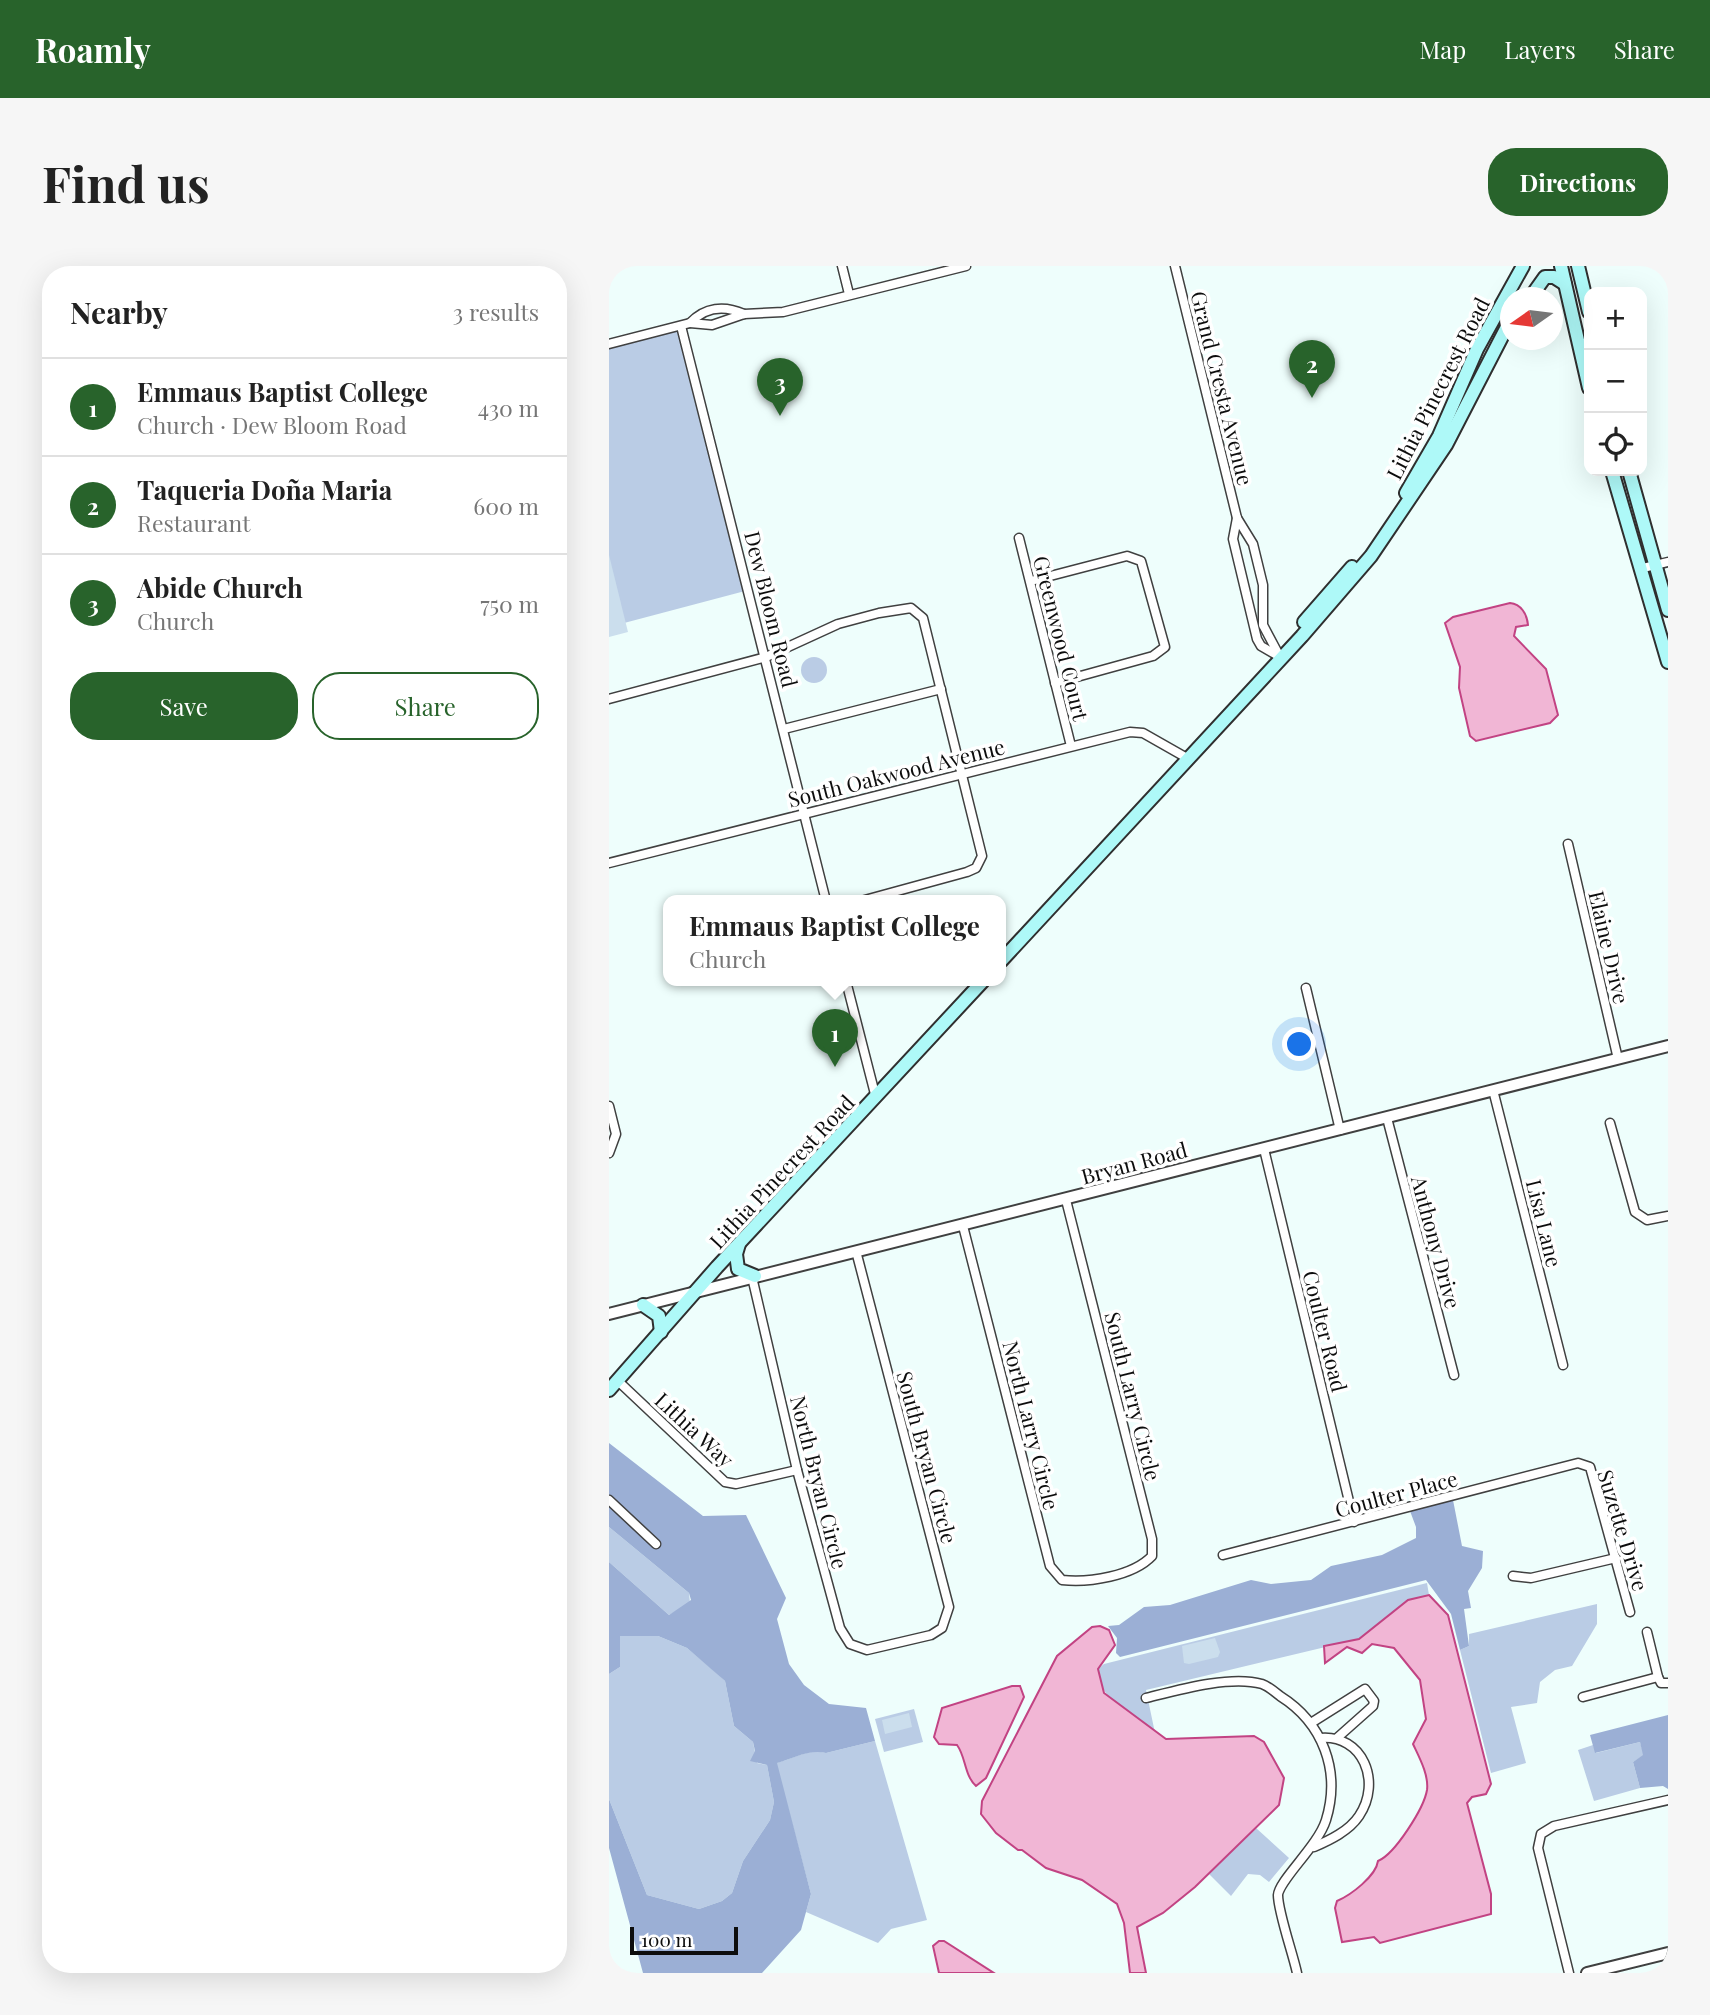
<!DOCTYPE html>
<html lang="en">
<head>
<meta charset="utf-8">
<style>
	:root { --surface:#fff; --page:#f6f6f6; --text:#222; --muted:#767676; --line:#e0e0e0; --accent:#28632b }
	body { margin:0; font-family:"Playfair Display",serif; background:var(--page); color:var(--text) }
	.controls { position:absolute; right:21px; top:21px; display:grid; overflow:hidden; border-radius:14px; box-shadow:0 7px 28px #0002 }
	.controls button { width:63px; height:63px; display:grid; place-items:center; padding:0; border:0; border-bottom:2px solid var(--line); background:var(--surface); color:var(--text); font:35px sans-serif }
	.compass { position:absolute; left:891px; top:21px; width:63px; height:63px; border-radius:50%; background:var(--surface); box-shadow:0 7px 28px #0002; rotate:256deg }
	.scale { position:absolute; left:21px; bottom:18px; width:108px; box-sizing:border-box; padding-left:7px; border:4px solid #0d0d0d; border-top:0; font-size:19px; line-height:24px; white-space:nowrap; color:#0d0d0d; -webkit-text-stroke:5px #fff; paint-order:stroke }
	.you { position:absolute; left:691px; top:779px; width:24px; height:24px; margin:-18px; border:5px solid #fff; border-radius:50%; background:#1a73e8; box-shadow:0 0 0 10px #1a73e833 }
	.badge { display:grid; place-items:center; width:46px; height:46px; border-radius:50%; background:var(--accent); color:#fff; font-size:23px; font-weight:700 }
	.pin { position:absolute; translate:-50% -58px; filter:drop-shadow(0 2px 4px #0008) }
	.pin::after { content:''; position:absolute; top:37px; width:24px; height:21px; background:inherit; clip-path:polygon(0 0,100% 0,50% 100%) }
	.popup { position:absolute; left:54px; top:629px; width:343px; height:91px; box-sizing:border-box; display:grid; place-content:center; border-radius:14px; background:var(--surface); filter:drop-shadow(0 2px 5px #0005); font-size:23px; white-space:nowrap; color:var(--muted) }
	.popup b { font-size:26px; color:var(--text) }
	.popup::after { content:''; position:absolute; left:50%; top:100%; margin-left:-14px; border:14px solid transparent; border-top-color:var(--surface) }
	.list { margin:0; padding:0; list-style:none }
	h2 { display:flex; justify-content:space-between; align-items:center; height:91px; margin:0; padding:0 28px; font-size:30px }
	h2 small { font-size:23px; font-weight:400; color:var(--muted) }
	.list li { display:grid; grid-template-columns:46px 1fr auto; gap:21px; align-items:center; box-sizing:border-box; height:98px; padding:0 28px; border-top:2px solid var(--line) }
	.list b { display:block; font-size:26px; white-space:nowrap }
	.list p { margin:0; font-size:23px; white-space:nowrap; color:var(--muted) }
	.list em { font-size:23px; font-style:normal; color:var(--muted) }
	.actions { display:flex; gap:14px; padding:21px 28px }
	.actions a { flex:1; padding:16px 0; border:2px solid var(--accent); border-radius:28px; text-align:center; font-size:24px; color:var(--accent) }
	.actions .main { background:var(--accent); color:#fff }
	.icon { flex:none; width:38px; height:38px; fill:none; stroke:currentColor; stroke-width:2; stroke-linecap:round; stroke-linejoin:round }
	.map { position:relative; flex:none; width:1059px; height:1707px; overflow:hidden; border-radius:28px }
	header { display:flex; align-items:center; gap:42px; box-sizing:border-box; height:98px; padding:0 35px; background:var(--accent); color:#fff }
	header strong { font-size:33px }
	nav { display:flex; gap:38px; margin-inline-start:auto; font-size:24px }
	.intro { display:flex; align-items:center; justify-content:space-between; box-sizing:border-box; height:168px; padding:0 42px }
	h1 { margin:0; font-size:49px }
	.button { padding:18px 32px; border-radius:28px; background:var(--accent); color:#fff; font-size:24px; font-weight:700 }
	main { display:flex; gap:42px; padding:0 42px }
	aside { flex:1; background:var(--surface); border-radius:28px; box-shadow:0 7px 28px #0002 }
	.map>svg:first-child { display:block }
</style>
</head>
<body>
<header>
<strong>Roamly</strong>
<nav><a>Map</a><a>Layers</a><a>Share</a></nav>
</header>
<div class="intro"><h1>Find us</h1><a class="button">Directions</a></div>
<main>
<aside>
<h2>Nearby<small>3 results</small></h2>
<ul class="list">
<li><span class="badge">1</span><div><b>Emmaus Baptist College</b><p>Church · Dew Bloom Road</p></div><em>430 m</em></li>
<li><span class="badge">2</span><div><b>Taqueria Doña Maria</b><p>Restaurant</p></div><em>600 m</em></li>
<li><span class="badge">3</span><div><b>Abide Church</b><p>Church</p></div><em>750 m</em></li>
</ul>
<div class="actions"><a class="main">Save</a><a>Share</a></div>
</aside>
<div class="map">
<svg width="1059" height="1707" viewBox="0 0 1059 1707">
	<rect width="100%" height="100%" fill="#eefefc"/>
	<g fill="#bacce5">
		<polygon points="69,65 136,325 0,361 0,82"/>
		<circle cx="205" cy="404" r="13"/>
		<polygon points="0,1261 80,1327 81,1337 60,1349 0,1296"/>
		<path d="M 818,1317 L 820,1329 L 799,1334 L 750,1373 L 537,1424 L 546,1467 C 525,1450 488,1433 489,1403 L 495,1398 Z"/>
		<polygon points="988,1338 988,1358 963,1400 946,1404 931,1416 928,1437 902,1441 917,1497 882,1507 851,1384 860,1380 860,1368"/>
		<polygon points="11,1370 49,1370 78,1382 103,1403 116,1415 125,1460 144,1476 148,1497 158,1499 165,1536 161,1554 134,1595 123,1627 113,1635 90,1643 38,1629 0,1533 0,1408 11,1401"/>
		<polygon points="305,1443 314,1476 275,1486 266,1453"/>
		<path d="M 266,1475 L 318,1654 L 282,1663 L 269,1677 L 197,1646 L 202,1628 L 167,1497 C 184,1493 199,1482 217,1487 Z"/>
		<polygon points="1031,1476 1035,1489 1024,1496 1031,1522 985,1535 969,1484 984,1479 987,1487"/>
		<polygon points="647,1562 680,1592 660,1616 651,1609 639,1608 622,1630 600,1608"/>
	</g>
	<g fill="#9bafd5">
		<path d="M 0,1177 L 94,1250 L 137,1249 L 177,1332 L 168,1353 L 180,1398 L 195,1419 L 220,1438 L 257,1442 L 266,1475 L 217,1487 C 199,1483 184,1493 168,1497 L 202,1628 L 192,1664 L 153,1707 L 34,1707 L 0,1582 L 0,1533 L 38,1629 L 90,1643 L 113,1635 L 123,1627 L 134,1595 L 161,1554 L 165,1536 L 158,1499 L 141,1495 L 146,1485 L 144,1476 L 125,1460 L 116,1415 L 78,1382 L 49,1370 L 11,1370 L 11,1401 L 0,1408 L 0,1296 L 60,1349 L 82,1334 L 80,1327 L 0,1261 Z"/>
		<polygon points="844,1234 853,1280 874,1285 873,1302 859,1325 862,1342 855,1343 860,1380 851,1384 842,1348 817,1314 511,1391 507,1387 508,1372 499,1360 510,1359 535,1341 561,1339 642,1314 662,1318 702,1314 722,1300 773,1289 807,1272 807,1261 801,1245"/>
		<polygon points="1059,1449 1059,1523 1054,1520 1031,1522 1024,1496 1034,1489 1031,1476 986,1487 981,1469"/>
	</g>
	<g fill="#cbdeed">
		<polygon points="0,289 19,366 0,371"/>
		<polygon points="606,1372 611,1386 609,1391 580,1398 575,1397 573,1380"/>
		<polygon points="300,1447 303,1461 276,1468 273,1454"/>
	</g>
	<g fill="#f1b6d5" stroke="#c24383" stroke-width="2">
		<path d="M 901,337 C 912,338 918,348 919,359 L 907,361 L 905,370 L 937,403 L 949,449 L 941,457 L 867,475 L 861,470 L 850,422 L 851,401 L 836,357 L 844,351 Z"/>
		<path d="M 820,1329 L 839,1349 L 882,1518 L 877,1528 L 863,1531 L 858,1537 L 882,1628 L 882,1648 L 771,1677 L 765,1671 L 733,1676 L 726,1642 L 728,1635 C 742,1629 767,1610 769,1595 C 786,1588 815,1542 818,1524 C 820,1509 810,1491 804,1478 L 817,1453 L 811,1414 L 785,1382 L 763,1378 L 753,1387 L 738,1381 L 716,1397 L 715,1380 L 750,1373 L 799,1334 Z"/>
		<polygon points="491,1360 500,1364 506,1379 489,1403 495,1427 557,1473 645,1470 655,1476 675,1512 670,1539 586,1621 554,1647 528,1661 537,1707 521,1707 515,1657 508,1638 473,1614 437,1602 413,1584 409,1584 387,1567 372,1548 373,1535 448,1390 483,1361"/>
		<path d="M 403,1420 L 411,1420 L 415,1431 L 377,1512 L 367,1520 C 355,1509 357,1491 348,1479 L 330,1478 L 325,1471 L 333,1442 Z"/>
		<polygon points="330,1675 335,1675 385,1707 330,1707 324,1680"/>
	</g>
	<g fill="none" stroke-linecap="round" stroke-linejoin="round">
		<g stroke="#404040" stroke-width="11">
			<g id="minor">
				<polyline points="233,0 240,28"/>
				<polyline points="566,0 628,252 644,278 654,319 654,359 671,391"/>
				<polyline points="81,57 103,59 135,48 174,46 357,0"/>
				<polyline points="72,60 217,635"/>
				<path d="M 0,78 L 81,57 C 96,41 115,39 135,48"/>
				<polyline points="628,252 624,273 648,373 652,380 671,391"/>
				<polyline points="410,272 462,480"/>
				<polyline points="1034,302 1059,296"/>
				<polyline points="422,315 518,290 532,295 556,381 544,390 446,417"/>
				<polyline points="0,433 157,391 229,358 270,347 302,342 314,352 373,590 367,602 358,606 252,635"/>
				<polyline points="175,463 332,423"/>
				<polyline points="959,578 1009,793"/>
				<polyline points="0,597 521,466 534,467 578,492"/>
				<polyline points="237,715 267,832"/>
				<polyline points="697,722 731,864"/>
				<polyline points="884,824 954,1099"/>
				<polyline points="0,840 7,868 0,887"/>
				<polyline points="778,852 845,1109"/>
				<polyline points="1001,857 1026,946 1038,954 1059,950"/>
				<polyline points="655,883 745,1256"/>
				<path d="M 354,960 L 441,1300 L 453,1314 C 480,1317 524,1310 543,1290 L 543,1273 L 457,934"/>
				<polyline points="143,1011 188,1204 231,1362 241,1378 258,1384 322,1369 333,1362 340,1341 247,985"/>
				<polyline points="9,1115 116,1216 127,1218 188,1204"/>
				<polyline points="0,1234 47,1278"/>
				<polyline points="614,1289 969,1197 981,1201 1021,1346"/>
				<polyline points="904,1310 922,1312 1007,1292"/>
				<polyline points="1038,1366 1049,1411"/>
				<polyline points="974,1431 1049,1411 1052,1417 1059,1417"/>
				<path d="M 537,1432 C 569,1424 621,1409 653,1418 C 659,1420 666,1426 671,1430 C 714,1457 732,1505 717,1554 C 709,1580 670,1614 669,1629 C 669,1646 684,1688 688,1707"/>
				<polyline points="702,1457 756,1423 765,1435 764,1440 728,1472"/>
				<path d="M 705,1581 C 721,1574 740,1565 750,1550 C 773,1516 754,1468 711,1472"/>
				<polyline points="960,1707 929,1582 932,1568 945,1560 1059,1534"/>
			</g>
		</g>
		<g stroke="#404040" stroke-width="14">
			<g id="tertiary">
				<polyline points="0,1048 1059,780"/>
				<polyline points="978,1707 1059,1687"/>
			</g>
		</g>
		<g stroke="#2f2f2f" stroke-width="16">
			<g id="secondary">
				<polyline points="952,0 980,122"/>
				<polyline points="969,0 980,46"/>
				<polyline points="921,32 936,11 945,11 956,18"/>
				<polyline points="1003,205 1059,396"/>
				<polyline points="1020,205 1059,344"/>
				<polyline points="797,227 830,170 868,83 914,0"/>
				<polyline points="695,356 743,301"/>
				<polyline points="392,695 693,370 762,290 837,179 902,53"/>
				<polyline points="130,978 127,988 129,1003 146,1010"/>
				<polyline points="34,1039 50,1050 52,1066"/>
				<polyline points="0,1124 108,1001 374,715"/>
			</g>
		</g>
		<use href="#minor" stroke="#fff" stroke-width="8"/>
		<use href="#tertiary" stroke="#fff" stroke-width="10"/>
		<use href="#secondary" stroke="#aef9f8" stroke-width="12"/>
	</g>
	<g text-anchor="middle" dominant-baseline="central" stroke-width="7" stroke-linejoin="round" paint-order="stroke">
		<g font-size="21" fill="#0d0d0d" stroke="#fff">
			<text transform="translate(614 122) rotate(76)">Grand Cresta Avenue</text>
			<text transform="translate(828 122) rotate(-63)">Lithia Pinecrest Road</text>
			<text transform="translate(163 343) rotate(76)">Dew Bloom Road</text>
			<text transform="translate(453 372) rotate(76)">Greenwood Court</text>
			<text transform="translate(287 506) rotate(-14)">South Oakwood Avenue</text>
			<text transform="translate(1001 681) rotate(77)">Elaine Drive</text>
			<text transform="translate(525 896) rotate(-15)">Bryan Road</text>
			<text transform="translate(172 905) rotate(-47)">Lithia Pinecrest Road</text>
			<text transform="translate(936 957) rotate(76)">Lisa Lane</text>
			<text transform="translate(828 976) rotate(75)">Anthony Drive</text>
			<text transform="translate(717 1065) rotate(76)">Coulter Road</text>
			<text transform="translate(525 1130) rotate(76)">South Larry Circle</text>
			<text transform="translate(423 1159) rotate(76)">North Larry Circle</text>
			<text transform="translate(86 1163) rotate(43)">Lithia Way</text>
			<text transform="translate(319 1191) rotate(75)">South Bryan Circle</text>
			<text transform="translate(211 1216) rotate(76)">North Bryan Circle</text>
			<text transform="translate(787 1227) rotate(-15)">Coulter Place</text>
			<text transform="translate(1015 1264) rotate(73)">Suzette Drive</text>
		</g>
	</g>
</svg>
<div class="controls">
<button>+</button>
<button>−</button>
<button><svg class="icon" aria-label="locate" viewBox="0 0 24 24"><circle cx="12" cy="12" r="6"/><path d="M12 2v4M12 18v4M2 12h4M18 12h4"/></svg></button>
</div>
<svg class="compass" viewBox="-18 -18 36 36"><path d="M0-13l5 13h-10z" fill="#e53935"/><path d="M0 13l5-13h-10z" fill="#767676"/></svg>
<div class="scale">100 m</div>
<div class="you"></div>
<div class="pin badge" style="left:226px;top:801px">1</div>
<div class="popup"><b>Emmaus Baptist College</b>Church</div>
<div class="pin badge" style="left:703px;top:132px">2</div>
<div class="pin badge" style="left:171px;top:150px">3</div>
</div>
</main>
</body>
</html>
